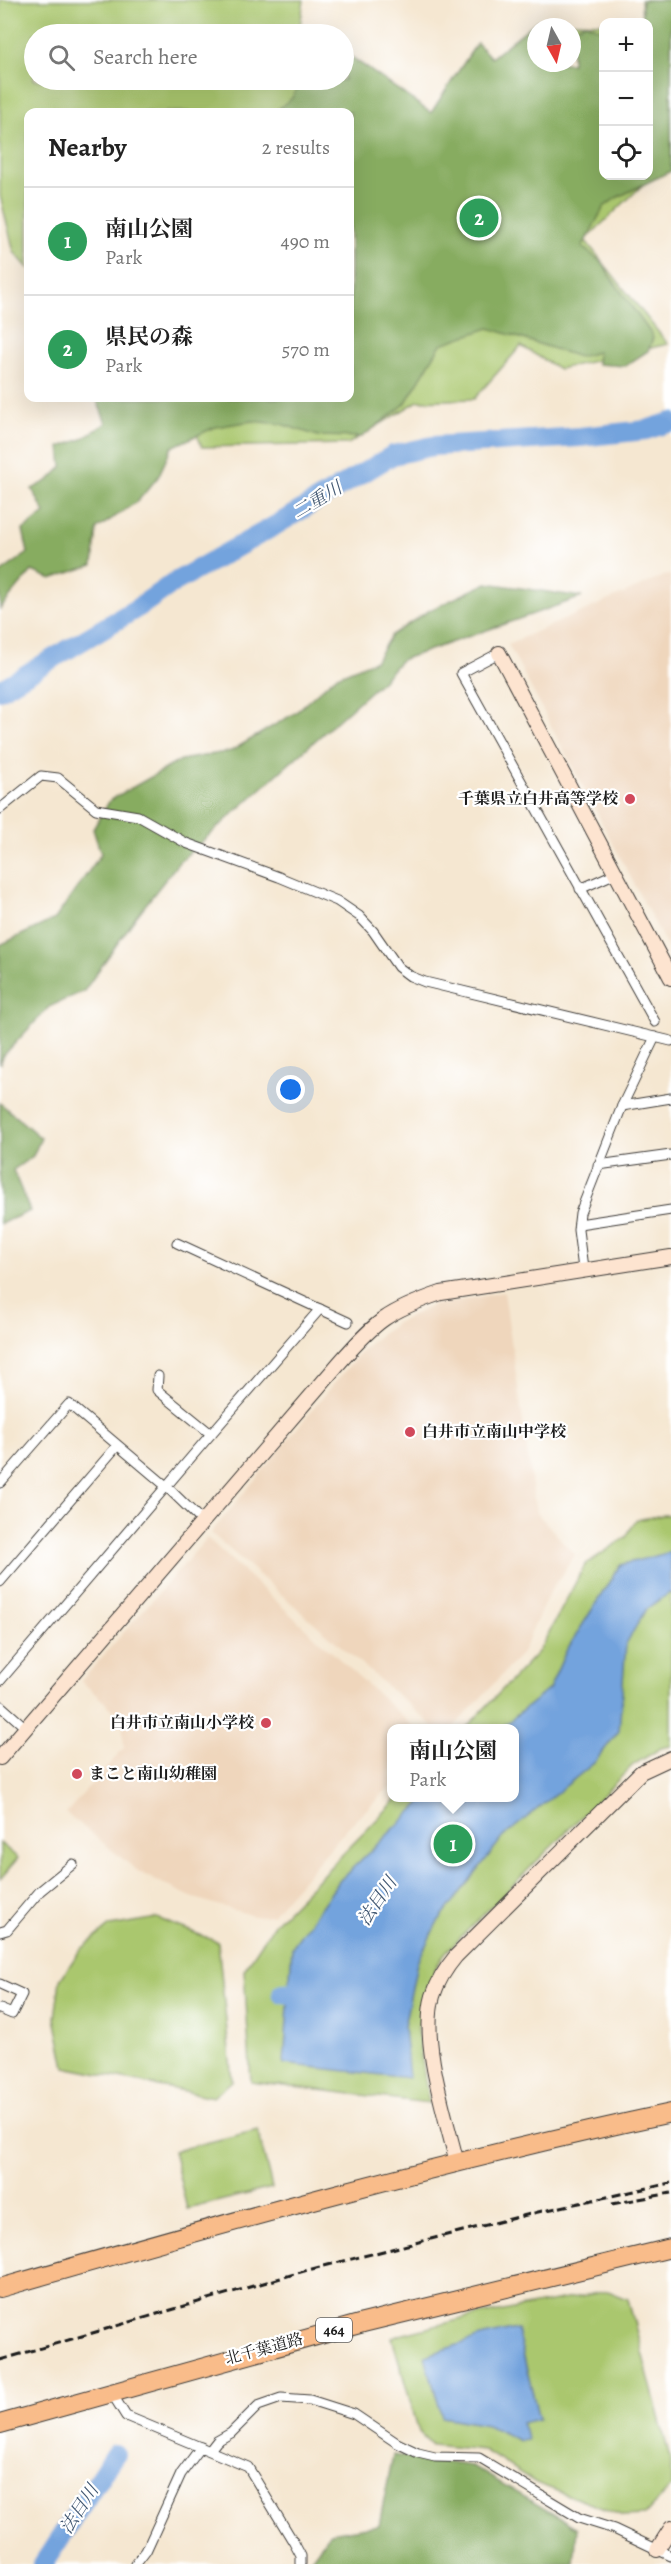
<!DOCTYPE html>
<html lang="en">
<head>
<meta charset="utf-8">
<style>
	:root { --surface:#fff; --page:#f2f2f2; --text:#222; --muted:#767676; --line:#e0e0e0; --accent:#d1495b }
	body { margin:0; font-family:Alegreya,"Noto Serif JP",serif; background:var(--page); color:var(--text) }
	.controls { position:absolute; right:18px; top:18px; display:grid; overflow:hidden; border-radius:12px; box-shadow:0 6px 24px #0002 }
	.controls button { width:54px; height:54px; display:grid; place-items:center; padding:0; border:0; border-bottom:2px solid var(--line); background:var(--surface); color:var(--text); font:30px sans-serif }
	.compass { position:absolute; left:527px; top:18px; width:54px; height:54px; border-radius:50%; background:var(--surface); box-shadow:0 6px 24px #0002; rotate:172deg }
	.you { position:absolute; left:291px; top:1090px; width:21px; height:21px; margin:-15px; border:4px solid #fff; border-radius:50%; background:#1a73e8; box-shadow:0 0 0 9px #1a73e833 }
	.badge { display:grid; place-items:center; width:39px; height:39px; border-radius:50%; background:var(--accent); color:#fff; font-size:20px; font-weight:700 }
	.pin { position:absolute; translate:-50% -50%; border:3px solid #fff; box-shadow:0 2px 6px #0006 }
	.popup { position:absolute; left:387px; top:1724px; width:132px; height:78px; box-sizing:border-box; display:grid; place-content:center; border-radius:12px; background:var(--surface); filter:drop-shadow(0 2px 4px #0005); font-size:20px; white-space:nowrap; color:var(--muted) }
	.popup b { font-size:22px; color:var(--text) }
	.popup::after { content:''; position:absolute; left:50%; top:100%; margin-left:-12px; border:12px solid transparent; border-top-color:var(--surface) }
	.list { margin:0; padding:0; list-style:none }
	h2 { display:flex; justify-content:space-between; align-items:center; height:78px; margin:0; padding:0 24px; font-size:26px }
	h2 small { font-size:20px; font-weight:400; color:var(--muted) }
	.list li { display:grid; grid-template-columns:39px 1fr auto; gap:18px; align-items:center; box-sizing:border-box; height:108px; padding:0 24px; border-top:2px solid var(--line) }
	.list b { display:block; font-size:22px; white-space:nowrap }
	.list p { margin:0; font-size:20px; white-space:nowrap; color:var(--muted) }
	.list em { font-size:20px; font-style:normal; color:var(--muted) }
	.icon { flex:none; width:33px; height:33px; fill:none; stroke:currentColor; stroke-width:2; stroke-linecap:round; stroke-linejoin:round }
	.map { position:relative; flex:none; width:671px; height:2564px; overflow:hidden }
	.search { position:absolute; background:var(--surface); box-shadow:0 6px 24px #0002; left:24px; top:24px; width:330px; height:66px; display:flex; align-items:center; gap:15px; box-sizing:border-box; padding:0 21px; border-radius:33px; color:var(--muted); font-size:22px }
	.panel { position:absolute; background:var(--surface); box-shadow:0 6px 24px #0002; left:24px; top:108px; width:330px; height:294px; border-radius:12px }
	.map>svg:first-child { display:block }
</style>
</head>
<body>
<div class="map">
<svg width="671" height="2564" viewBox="0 0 671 2564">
	<rect width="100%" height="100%" fill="#fff"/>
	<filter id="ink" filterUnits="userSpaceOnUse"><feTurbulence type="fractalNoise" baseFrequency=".0167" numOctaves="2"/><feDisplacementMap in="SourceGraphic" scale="12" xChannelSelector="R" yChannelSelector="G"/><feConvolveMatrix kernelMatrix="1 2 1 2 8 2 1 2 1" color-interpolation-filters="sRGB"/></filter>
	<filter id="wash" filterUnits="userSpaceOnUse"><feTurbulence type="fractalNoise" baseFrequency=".008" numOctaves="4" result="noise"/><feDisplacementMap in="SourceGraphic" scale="24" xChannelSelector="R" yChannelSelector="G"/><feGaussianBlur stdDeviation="1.35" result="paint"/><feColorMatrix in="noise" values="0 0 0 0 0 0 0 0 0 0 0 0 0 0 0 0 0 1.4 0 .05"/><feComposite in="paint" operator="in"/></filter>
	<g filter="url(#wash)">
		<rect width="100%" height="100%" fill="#f5e7d1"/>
		<g fill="#efd6bc">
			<polygon points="671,575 671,954 508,644 664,576"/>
			<polygon points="504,1292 536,1512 575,1555 548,1595 522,1653 453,1728 435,1728 211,1533 361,1351 375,1339 397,1323 433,1305"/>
			<polygon points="207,1538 415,1728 392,1728 391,1786 349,1826 272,1915 254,1916 191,1897 139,1872 66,1813 124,1748 122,1718 81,1681"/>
		</g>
		<g fill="#aac76e" stroke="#637245" stroke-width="1.5" fill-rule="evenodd">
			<path d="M 0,0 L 304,0 L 300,26 L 318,34 L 34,34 L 34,80 L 344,80 L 344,52 L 431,113 L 477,43 L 491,58 L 537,21 L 603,23 L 604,176 L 648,176 L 648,22 L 642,22 L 641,0 L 671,0 L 671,158 L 585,240 L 668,344 L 559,369 L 521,346 L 474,399 L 418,401 L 348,444 L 202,447 L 182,398 L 350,398 L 350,112 L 28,112 L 28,268 L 14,252 L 0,196 ZM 536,27 L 572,27 L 572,63 L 536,63 Z"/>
			<polygon points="664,1515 671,1515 671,1746 661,1748 633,1765 445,1953 435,1969 417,2030 429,2103 251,2082 244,1970 275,1923 398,1798 514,1798 514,1728 466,1728 539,1651 585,1565 626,1537 636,1520"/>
			<polygon points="0,1843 18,1858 0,1879"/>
			<polygon points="157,1918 218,1942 232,2081 213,2097 65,2067 55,2018 60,1980 80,1950 110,1926"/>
			<polygon points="258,2130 272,2188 187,2209 173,2151"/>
			<polygon points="608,2291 628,2299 671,2462 671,2487 645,2515 623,2516 536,2483 484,2450 432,2445 419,2432 392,2337 466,2318"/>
		</g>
		<g fill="#87ac61" stroke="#52643e" stroke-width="1.5">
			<polygon points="642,0 671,0 671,171 616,198 604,207 582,247 604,264 609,275 650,332 653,338 648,351 625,366 597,364 598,352 579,357 489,328 441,344 405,404 362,437 318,436 281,424 252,421 215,427 172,447 158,477 138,501 97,529 93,565 51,579 32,571 0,609 0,573 28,553 23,530 45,513 32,489 49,480 62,467 60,447 82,439 106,423 96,398 350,398 350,112 275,112 292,98 301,80 344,80 344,52 431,113 477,43 491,58 537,21 558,27 536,27 536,63 572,63 572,28 586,23 603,30 604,176 648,176 648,22 642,22"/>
			<polygon points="487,583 582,597 401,660 383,680 179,862 136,917 84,991 49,1007 4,1055 0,1064 0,945 55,919 101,854 93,829 110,800 181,760 231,751 258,735 295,713 335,677 376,660 391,635 430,610"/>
			<polygon points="0,1103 41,1138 33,1156 13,1170 30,1211 0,1224"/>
			<polygon points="393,2455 472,2466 577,2528 574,2564 307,2564 330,2533 379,2525"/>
		</g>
		<g fill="#73a3dd" stroke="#48607c" stroke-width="1.5">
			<polygon points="671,1552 671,1592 646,1609 626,1644 619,1731 594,1763 503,1837 437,1923 417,1963 404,2027 409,2078 284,2064 292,1947 340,1880 426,1798 514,1798 514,1728 501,1728 549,1689 566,1651 620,1565"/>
			<polygon points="517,2329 539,2419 521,2423 528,2440 520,2441 487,2425 442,2417 425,2356 484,2336"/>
		</g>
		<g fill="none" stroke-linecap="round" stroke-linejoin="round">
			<g stroke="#73a3dd" stroke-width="20">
				<polyline points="0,690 139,607 173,583 276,525 393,455 433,446 580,437 646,430 671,422"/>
				<polyline points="282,1993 313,1997"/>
				<polyline points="43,2564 115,2454"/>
			</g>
		</g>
	</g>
	<g filter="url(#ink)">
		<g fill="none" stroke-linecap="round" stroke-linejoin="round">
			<g stroke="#3d3a37" stroke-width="11">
				<g id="street">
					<polyline points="499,653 461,673 655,1022"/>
					<polyline points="0,809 41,776 58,778 96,809 138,816 186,843 279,877 337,901 359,916 373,931 398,967 410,976 425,982 671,1041"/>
					<polyline points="580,889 616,873"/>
					<polyline points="622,1106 671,1098"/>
					<polyline points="598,1165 671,1155"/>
					<polyline points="579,1224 671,1210"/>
					<polyline points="177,1243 348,1322"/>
					<polyline points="583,1269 578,1230 580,1213 622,1106 655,1037"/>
					<polyline points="211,1434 320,1309"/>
					<polyline points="0,1483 69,1404 166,1486 203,1522"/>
					<polyline points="0,1582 117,1446"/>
					<polyline points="0,1681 211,1434 157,1390 158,1376"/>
					<polyline points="0,1705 26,1728"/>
					<polyline points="0,1932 7,1930 40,1891 73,1864"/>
					<polyline points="0,1984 22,1994 12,2014 0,2009"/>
					<polyline points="111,2392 126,2416 248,2467 294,2543 301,2556 301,2564"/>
					<polyline points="210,2450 217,2441 231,2433 258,2406 281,2398 310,2400 354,2414 397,2443 418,2453 435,2457 479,2458 579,2518 614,2529 671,2556"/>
					<polyline points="136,2564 146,2551 181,2474 201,2447"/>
				</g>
			</g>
			<g stroke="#3d3a37" stroke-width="16">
				<g id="secondary">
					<polyline points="499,653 671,978"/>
					<path d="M 0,1758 L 340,1362 C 376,1321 388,1311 441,1293 L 671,1257"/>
					<path d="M 457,2163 C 446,2117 420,2041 433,1996 C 438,1980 446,1968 456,1956 L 641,1772 L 671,1758"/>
					<polyline points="657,2550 671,2528"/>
				</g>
			</g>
			<g stroke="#3d3a37" stroke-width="20">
				<g id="highway">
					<path d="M 0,2288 C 222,2224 445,2161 671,2113"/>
					<polyline points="0,2424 363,2323 671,2248"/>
				</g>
			</g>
			<use href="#street" stroke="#fff" stroke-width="9"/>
			<use href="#secondary" stroke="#fde4d0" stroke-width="14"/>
			<use href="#highway" stroke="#f9bc8a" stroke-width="18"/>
			<g stroke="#1c1c1c" stroke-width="3" stroke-dasharray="9 4.5" stroke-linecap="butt">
				<polyline points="612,2204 671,2193"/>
				<polyline points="0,2360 308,2270 538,2212 671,2183"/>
			</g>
		</g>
	</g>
	<g fill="#d1495b" stroke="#fff" stroke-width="2">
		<circle cx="630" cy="799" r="6"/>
		<circle cx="410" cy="1432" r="6"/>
		<circle cx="266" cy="1723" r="6"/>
		<circle cx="77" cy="1774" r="6"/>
	</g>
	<g text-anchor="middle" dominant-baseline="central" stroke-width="4.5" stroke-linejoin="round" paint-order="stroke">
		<rect fill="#fff" stroke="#606060" stroke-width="1.5" x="316" y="2318" width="36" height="24" rx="4.5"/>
		<g font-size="15" font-weight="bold" fill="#1c1c1c">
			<text x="334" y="2330">464</text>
		</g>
		<g font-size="16" font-weight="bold" fill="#1c1c1c" stroke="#fff" text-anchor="end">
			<text x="618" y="799">千葉県立白井高等学校</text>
			<text x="422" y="1432" text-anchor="start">白井市立南山中学校</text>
			<text x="254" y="1723">白井市立南山小学校</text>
			<text x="89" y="1774" text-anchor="start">まこと南山幼稚園</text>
		</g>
		<g font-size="16" fill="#1c1c1c" stroke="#fff">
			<text transform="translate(264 2349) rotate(-15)">北千葉道路</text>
		</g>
		<g font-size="18" font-style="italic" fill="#435973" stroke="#fff">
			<text transform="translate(317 500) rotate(-31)">二重川</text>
			<text transform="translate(377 1901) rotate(-56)">法目川</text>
			<text transform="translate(79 2509) rotate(-57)">法目川</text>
		</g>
	</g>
</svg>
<div class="controls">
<button>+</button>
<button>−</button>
<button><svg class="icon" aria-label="locate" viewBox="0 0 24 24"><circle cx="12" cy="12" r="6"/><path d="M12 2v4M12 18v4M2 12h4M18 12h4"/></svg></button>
</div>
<svg class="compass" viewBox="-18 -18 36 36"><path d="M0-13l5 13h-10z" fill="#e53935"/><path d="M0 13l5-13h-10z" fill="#767676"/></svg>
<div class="you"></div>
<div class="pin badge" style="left:453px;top:1844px;background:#2e9e5b">1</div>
<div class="popup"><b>南山公園</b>Park</div>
<div class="pin badge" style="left:479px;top:218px;background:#2e9e5b">2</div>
<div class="search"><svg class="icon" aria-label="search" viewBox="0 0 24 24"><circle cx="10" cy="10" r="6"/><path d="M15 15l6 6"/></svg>Search here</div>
<section class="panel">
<h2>Nearby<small>2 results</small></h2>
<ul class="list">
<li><span class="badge" style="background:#2e9e5b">1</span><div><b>南山公園</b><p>Park</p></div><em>490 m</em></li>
<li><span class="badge" style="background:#2e9e5b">2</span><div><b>県民の森</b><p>Park</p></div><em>570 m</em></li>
</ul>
</section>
</div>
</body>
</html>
